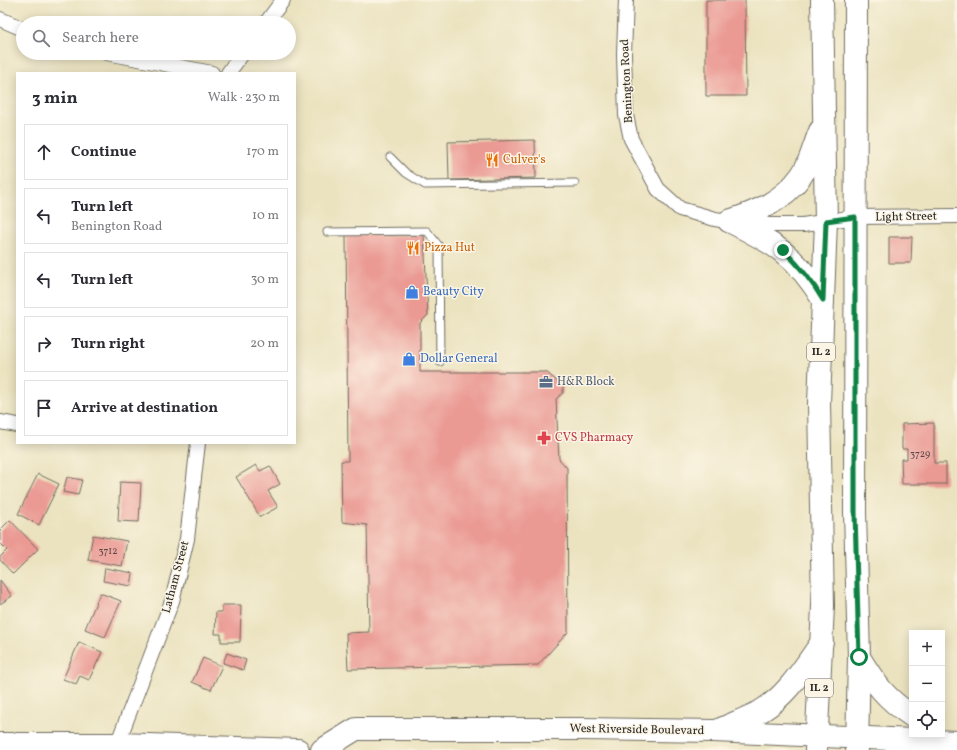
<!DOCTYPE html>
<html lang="en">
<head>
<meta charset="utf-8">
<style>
	:root { --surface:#fff; --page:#f2f2f3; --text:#2b2b33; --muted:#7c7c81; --line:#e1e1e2 }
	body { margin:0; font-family:Vollkorn,serif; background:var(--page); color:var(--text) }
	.controls { position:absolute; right:12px; bottom:12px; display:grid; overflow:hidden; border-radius:0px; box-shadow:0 2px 10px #0003 }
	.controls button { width:36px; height:36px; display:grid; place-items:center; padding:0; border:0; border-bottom:1px solid var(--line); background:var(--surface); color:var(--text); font:20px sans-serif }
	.stop { position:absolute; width:12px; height:12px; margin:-9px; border:3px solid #0b8043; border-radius:50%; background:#fff }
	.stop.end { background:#0b8043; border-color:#fff; box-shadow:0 1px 4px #0008 }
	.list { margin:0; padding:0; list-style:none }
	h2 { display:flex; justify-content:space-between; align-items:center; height:52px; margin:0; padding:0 16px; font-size:17px }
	h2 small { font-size:13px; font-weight:400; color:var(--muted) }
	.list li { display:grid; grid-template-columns:26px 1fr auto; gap:12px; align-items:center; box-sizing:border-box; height:56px; margin:0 8px 8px; padding:0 8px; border:1px solid var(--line); border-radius:0px }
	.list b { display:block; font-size:15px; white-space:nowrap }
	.list p { margin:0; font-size:13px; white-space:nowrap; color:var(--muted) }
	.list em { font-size:13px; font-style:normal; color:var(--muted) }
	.icon { flex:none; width:22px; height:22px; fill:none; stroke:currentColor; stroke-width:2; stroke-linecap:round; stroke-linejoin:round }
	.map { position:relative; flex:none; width:957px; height:750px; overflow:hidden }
	.search { position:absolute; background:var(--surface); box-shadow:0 2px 10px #0003; left:16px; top:16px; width:280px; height:44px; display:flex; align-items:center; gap:10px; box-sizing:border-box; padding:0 14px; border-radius:22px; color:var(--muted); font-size:15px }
	.panel { position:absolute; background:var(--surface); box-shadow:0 2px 10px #0003; left:16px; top:72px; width:280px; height:372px; border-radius:0px }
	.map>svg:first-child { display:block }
</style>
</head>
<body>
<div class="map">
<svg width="957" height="750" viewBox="0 0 957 750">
	<rect width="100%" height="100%" fill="#fcf5e5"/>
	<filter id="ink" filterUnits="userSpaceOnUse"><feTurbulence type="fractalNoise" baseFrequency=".025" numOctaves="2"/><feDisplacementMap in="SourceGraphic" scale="8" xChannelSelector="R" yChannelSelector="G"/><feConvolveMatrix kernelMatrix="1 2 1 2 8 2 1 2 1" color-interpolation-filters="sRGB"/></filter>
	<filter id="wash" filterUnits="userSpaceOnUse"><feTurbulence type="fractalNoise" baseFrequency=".012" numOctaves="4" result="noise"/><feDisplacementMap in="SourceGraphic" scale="16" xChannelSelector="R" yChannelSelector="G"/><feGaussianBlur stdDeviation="0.9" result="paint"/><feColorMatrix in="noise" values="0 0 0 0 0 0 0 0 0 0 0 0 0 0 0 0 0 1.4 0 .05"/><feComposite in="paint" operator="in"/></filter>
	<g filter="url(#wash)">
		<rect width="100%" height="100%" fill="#ebe3c0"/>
		<g id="blocks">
			<g fill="#ea9993">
				<polygon points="706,0 745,0 746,96 706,96"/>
				<polygon points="535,140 536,178 449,180 448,142"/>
				<polygon points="346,235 424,235 428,315 420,323 420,372 546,372 563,386 563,393 556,399 559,459 567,468 568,632 538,665 348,669 346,633 369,632 367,525 342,522 341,461 348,461"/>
				<polygon points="889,237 912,237 911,263 889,263"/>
				<polygon points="934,423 934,463 946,463 946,484 902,484 901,459 907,459 907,449 902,449 902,424"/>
				<polygon points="256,465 260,471 270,466 280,484 268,491 278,507 260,517 236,477"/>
				<polygon points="38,474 59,484 39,525 18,514"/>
				<polygon points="67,477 82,480 78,495 63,492"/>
				<polygon points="120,482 141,483 139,522 118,521"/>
				<polygon points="10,520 38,549 13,574 0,560 0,557 7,550 0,543 0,530"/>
				<polygon points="93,535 127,541 122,566 88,560"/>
				<polygon points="105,568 133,573 131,586 103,581"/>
				<polygon points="0,580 12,596 0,604"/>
				<polygon points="100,593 121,601 105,637 85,629"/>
				<polygon points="222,605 241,605 240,642 221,642 221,634 215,634 216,612 222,612"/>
				<polygon points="79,642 102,652 89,680 80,676 76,684 63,679"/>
				<polygon points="227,653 246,660 243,670 223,663"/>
				<polygon points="203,658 222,666 211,690 192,682"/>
			</g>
		</g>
	</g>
	<g filter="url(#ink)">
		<use href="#blocks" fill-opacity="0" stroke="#6e6b5f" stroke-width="1"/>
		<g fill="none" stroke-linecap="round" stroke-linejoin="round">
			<g stroke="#6e6b5f" stroke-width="9">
				<g id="lane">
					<polyline points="390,157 406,173 425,185 575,183"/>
					<polyline points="327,232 427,231 439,246 440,362"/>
				</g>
			</g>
			<g stroke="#6e6b5f" stroke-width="16">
				<g id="street">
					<polyline points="626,0 624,54 626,115 631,139 658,189 680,209 715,219 745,224 773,225 803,225 855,217 957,216"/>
					<polyline points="0,19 23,29"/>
					<polyline points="266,23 283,0"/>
					<polyline points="107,53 212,73"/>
					<polyline points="228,73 243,53"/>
					<polyline points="0,422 17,425"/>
					<polyline points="115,750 172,601 187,539 198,443"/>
				</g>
			</g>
			<g stroke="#6e6b5f" stroke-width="24">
				<g id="primary">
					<polyline points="856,0 855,512 859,657 857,750"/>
					<path d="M 729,221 C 757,212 783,201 801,176 C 810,164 814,145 820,131"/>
					<path d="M 729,221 C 774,243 797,256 823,300"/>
					<path d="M 859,657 C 876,685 885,698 912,716"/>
					<path d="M 721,729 C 734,723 748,718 761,711 C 788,695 804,667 822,642"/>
					<polyline points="0,744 118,744 298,750"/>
					<polyline points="322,750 356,729 583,729 714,731 957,742"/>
					<polyline points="816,750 823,606 819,404 826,221 822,0"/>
				</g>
			</g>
			<use href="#lane" stroke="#fff" stroke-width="7"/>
			<use href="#street" stroke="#fff" stroke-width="14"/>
			<use href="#primary" stroke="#fff" stroke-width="22"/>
		</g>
	</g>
	<g fill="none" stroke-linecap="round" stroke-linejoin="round" filter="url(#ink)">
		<path stroke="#0b8043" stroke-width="5" d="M 783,250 C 799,265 812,281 823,300 L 826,221 L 855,217 L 855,512 L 859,657"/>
	</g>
	<defs>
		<g id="restaurant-bare" transform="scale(1.08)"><path d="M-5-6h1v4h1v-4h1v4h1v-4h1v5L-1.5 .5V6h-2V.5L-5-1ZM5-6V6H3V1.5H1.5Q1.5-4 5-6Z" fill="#e8710a" stroke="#fcf5e5" stroke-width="2.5" paint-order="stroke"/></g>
		<g id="shop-bare" transform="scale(1.08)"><path d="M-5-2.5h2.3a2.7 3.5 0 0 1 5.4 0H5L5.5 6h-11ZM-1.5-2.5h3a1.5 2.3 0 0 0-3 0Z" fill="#3f7fe0" stroke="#fcf5e5" stroke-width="2.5" paint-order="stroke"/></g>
		<g id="office-bare" transform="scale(1.08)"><path d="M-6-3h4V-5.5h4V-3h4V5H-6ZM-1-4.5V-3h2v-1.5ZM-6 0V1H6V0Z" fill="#5c6f8a" stroke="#fcf5e5" stroke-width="2.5" paint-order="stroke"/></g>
		<g id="pharmacy-bare" transform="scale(1.08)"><path d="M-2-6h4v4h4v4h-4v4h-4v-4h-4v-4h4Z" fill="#e0444e" stroke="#fcf5e5" stroke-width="2.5" paint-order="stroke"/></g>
	</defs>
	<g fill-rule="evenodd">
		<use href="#restaurant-bare" x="492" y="160"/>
		<use href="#restaurant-bare" x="413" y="248"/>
		<use href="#shop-bare" x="412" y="292"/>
		<use href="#shop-bare" x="409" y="359"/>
		<use href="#office-bare" x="546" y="382"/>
		<use href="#pharmacy-bare" x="544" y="438"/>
	</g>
	<g text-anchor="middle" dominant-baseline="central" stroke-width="3" stroke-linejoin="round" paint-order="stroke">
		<g font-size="10" fill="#5b4645">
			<text x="920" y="454">3729</text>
			<text x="108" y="551">3712</text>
		</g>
		<g fill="#fcf5e5" stroke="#6a6863" stroke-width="1">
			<rect x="807" y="343" width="28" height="18" rx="3"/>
			<rect x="805" y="679" width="28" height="18" rx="3"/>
		</g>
		<g font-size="11" font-weight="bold" fill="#2b2b2b">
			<text x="821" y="352">IL 2</text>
			<text x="819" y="688">IL 2</text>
		</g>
		<g font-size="12" fill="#2b2b2b" stroke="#fcf5e5">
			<text transform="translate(627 81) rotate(-93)">Benington Road</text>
			<text transform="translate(906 217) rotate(-1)">Light Street</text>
			<text transform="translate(176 577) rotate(-75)">Latham Street</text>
			<text transform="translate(637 730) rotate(1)">West Riverside Boulevard</text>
		</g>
		<g font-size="12" fill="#c56008" stroke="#fcf5e5" text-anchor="start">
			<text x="503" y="160">Culver's</text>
			<text x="424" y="248">Pizza Hut</text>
		</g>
		<g font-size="12" fill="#366cbe" stroke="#fcf5e5" text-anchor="start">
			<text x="423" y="292">Beauty City</text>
			<text x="420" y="359">Dollar General</text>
		</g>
		<g font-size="12" fill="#4e5e75" stroke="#fcf5e5" text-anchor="start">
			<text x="557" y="382">H&amp;R Block</text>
		</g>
		<g font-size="12" fill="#be3a42" stroke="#fcf5e5" text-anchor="start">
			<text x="555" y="438">CVS Pharmacy</text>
		</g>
	</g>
</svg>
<div class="controls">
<button>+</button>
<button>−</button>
<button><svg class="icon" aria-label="locate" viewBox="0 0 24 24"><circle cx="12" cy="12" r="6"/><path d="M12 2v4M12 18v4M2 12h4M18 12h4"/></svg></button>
</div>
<div class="stop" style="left:859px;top:657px"></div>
<div class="stop end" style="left:783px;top:250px"></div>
<div class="search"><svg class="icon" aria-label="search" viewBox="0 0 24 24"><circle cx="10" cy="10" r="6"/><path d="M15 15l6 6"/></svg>Search here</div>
<section class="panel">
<h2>3 min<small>Walk · 230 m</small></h2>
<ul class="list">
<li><svg class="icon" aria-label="ahead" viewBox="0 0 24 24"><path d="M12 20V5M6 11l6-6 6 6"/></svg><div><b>Continue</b></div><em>170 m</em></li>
<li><svg class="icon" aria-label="left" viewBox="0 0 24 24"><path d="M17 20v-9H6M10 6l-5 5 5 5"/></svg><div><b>Turn left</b><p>Benington Road</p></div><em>10 m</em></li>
<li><svg class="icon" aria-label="left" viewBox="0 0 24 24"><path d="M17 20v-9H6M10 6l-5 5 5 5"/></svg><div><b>Turn left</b></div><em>30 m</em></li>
<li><svg class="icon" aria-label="right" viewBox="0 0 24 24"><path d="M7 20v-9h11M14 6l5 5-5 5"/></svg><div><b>Turn right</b></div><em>20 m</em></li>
<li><svg class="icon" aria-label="arrive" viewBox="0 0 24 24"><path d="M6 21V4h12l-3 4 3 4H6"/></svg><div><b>Arrive at destination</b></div></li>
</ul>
</section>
</div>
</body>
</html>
